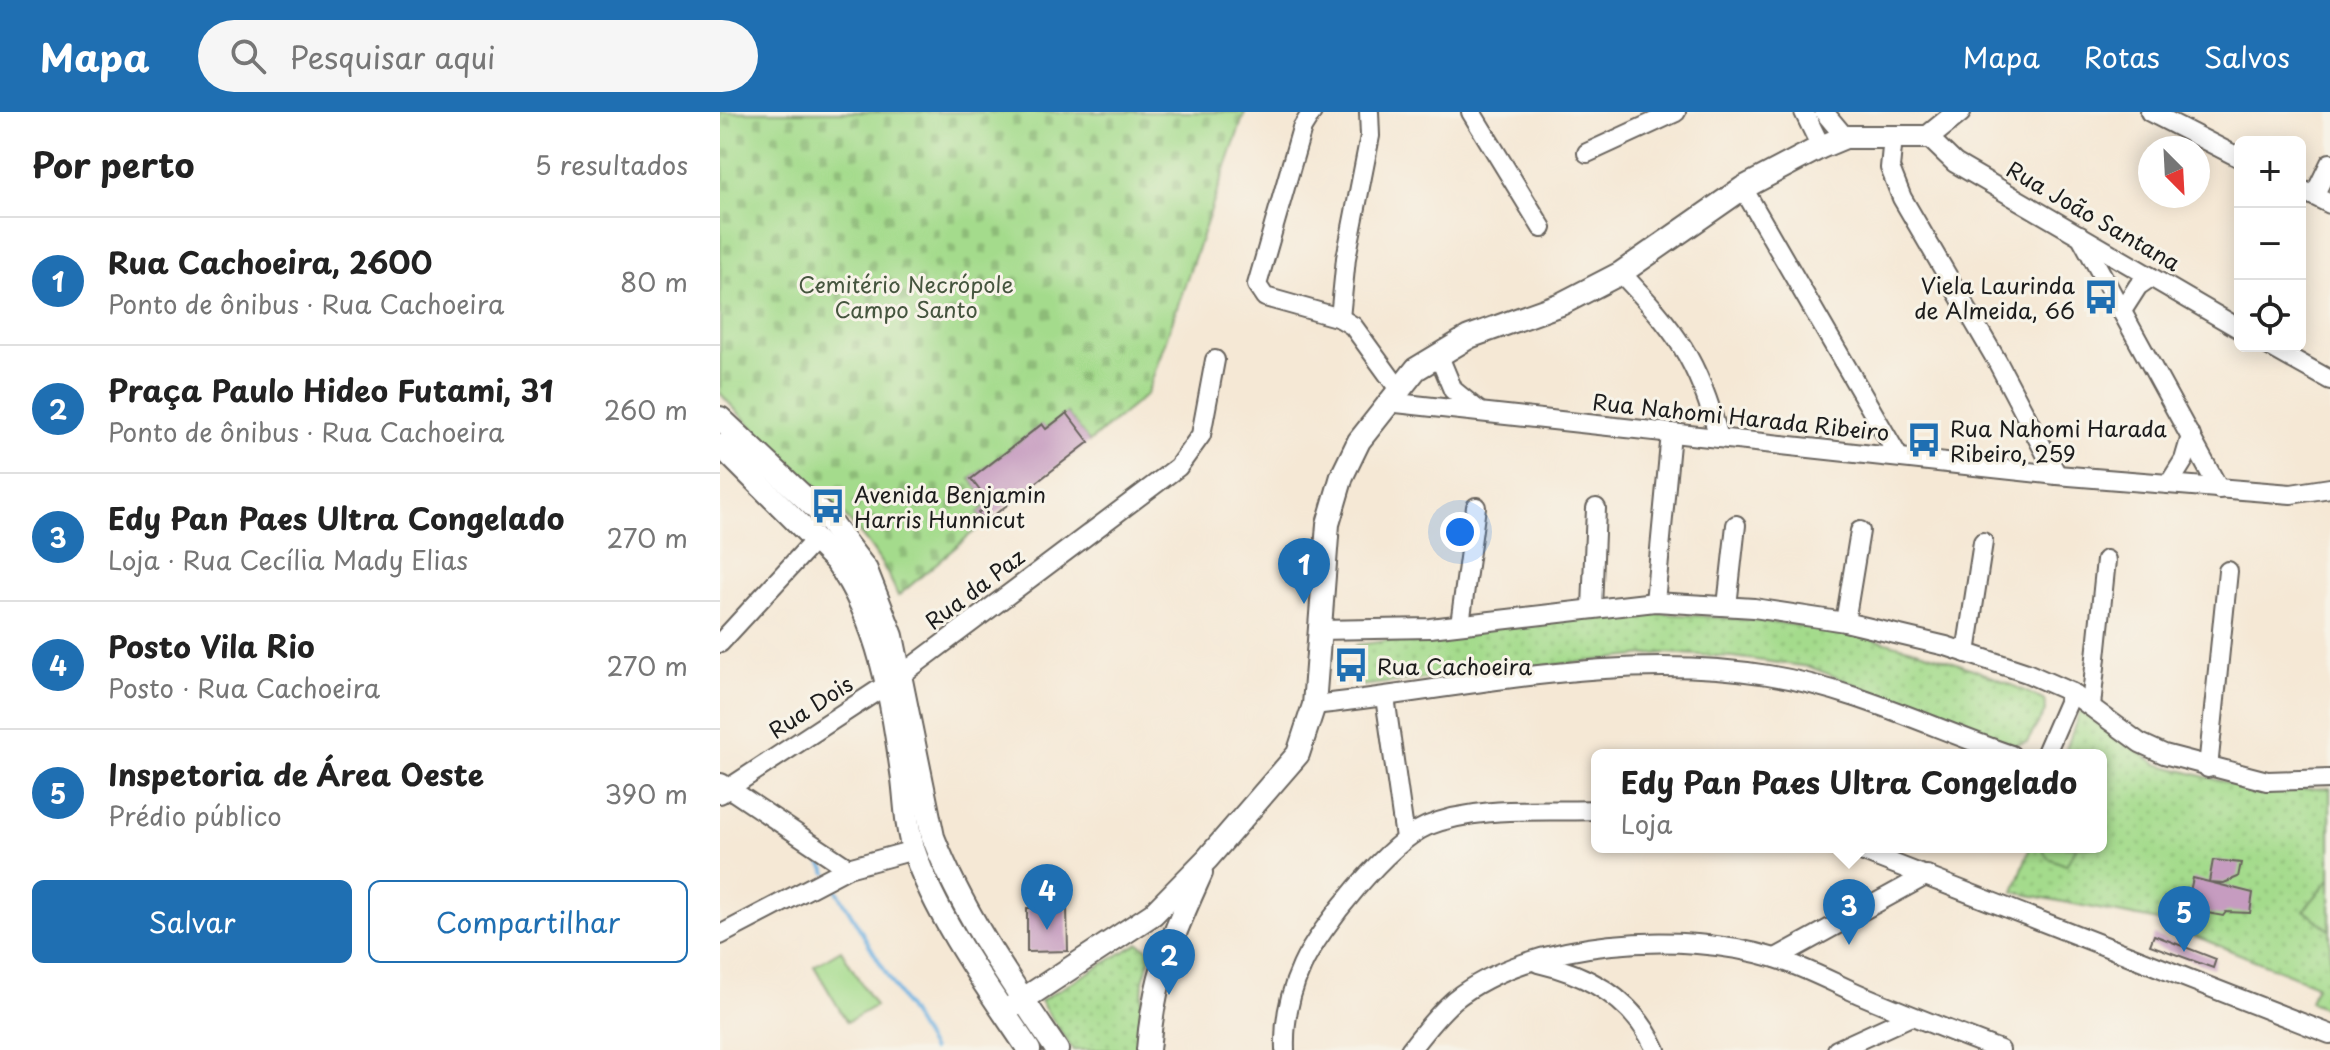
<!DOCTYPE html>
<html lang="pt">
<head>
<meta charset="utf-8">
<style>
	:root { --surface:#fff; --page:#f6f6f6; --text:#222; --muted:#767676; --line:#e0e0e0; --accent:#1f6fb2 }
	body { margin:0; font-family:"Playpen Sans",sans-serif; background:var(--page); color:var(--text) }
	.controls { position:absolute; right:24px; top:24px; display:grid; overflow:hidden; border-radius:12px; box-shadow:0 4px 20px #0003 }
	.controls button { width:72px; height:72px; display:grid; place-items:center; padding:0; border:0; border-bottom:2px solid var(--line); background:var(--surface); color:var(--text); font:40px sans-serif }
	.compass { position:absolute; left:1418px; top:24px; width:72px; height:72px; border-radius:50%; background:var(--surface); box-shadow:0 4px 20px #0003; rotate:156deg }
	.you { position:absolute; left:740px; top:420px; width:28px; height:28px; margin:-20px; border:6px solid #fff; border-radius:50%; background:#1a73e8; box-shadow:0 0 0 12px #1a73e833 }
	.badge { display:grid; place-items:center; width:52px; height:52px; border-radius:50%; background:var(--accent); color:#fff; font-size:26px; font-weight:700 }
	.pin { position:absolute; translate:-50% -66px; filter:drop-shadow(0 2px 4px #0008) }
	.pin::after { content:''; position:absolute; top:42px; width:28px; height:24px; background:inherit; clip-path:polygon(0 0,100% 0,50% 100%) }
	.popup { position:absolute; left:871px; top:637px; width:516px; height:104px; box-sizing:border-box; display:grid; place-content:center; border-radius:12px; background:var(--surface); filter:drop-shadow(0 2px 6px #0005); font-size:26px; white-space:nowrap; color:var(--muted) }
	.popup b { font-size:30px; color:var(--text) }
	.popup::after { content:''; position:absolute; left:50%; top:100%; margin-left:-16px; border:16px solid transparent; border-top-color:var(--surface) }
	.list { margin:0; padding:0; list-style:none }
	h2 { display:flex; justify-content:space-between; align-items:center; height:104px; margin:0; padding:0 32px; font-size:34px }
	h2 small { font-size:26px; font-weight:400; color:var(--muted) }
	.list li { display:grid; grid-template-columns:52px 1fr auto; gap:24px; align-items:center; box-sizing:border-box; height:128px; padding:0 32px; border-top:2px solid var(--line) }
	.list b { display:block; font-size:30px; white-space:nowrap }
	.list p { margin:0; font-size:26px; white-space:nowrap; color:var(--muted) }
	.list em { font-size:26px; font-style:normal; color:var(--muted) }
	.actions { display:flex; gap:16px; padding:24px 32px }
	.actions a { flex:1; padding:18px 0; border:2px solid var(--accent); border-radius:12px; text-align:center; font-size:28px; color:var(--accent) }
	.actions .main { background:var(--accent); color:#fff }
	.icon { flex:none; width:44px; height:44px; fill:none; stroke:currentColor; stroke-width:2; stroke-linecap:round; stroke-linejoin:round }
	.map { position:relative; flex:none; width:1610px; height:938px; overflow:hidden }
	header { display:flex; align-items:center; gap:48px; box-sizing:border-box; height:112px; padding:0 40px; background:var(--accent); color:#fff }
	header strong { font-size:38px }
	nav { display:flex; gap:44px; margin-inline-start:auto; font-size:28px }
	.search { width:560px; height:72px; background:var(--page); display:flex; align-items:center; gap:20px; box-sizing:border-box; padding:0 28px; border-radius:44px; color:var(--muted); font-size:30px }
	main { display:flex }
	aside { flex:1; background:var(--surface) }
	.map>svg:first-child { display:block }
</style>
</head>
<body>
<header>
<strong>Mapa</strong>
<div class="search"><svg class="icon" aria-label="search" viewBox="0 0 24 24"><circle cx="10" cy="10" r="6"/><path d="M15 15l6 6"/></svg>Pesquisar aqui</div>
<nav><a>Mapa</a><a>Rotas</a><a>Salvos</a></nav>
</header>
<main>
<aside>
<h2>Por perto<small>5 resultados</small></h2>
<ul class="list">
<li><span class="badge">1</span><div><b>Rua Cachoeira, 2600</b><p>Ponto de ônibus · Rua Cachoeira</p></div><em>80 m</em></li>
<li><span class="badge">2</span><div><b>Praça Paulo Hideo Futami, 31</b><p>Ponto de ônibus · Rua Cachoeira</p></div><em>260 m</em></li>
<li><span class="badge">3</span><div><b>Edy Pan Paes Ultra Congelado</b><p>Loja · Rua Cecília Mady Elias</p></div><em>270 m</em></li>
<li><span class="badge">4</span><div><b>Posto Vila Rio</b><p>Posto · Rua Cachoeira</p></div><em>270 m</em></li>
<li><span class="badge">5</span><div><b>Inspetoria de Área Oeste</b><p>Prédio público</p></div><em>390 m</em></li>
</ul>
<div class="actions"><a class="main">Salvar</a><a>Compartilhar</a></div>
</aside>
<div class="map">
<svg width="1610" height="938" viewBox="0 0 1610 938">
	<defs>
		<pattern id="cemetery-stones" width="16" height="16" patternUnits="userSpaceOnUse" patternTransform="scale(2)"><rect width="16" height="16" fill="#a4db8c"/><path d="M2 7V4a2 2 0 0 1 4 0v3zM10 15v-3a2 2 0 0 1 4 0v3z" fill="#8dbb78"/></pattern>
		<pattern id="park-dots" width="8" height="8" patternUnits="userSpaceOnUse" patternTransform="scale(2)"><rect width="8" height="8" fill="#a4db8c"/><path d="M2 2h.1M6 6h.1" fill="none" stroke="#8dbb78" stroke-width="1.8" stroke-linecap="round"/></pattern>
	</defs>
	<rect width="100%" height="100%" fill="#f7f3e8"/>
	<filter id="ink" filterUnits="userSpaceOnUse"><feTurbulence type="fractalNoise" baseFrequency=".0125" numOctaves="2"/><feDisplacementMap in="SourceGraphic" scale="16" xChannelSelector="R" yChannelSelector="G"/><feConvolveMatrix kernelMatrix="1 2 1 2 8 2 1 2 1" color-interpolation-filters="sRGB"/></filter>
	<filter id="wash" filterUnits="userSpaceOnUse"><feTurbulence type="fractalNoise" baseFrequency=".006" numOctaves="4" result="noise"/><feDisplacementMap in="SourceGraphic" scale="32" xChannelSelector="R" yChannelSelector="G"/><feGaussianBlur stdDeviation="1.8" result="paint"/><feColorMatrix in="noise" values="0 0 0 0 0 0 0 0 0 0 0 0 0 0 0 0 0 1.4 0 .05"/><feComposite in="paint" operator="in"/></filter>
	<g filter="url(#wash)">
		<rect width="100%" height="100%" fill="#f5e8d5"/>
		<path fill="url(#cemetery-stones)" stroke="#607c54" stroke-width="2" d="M 0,0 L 525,0 L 427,282 L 369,330 L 347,301 L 326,317 L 321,313 L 251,367 L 270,392 L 258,401 L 265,410 L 178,484 C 144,400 57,348 0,281 L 0,71 L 3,67 Z"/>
		<g fill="url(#park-dots)" stroke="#607c54" stroke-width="2">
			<path d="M 885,499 C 1045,506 1179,514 1325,589 L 1326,598 L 1307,630 L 1293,633 L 1090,555 L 1013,545 L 945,541 L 639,574 L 636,533 Z"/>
			<polygon points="1360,599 1437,652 1540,679 1610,676 1610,898 1590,890 1596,873 1438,809 1294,780 1310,735 1381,735 1381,643 1344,643"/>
			<polygon points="419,831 428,837 430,846 423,869 419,938 353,938 320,889"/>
		</g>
		<g fill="#a4db8c" stroke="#607c54" stroke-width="2">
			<polygon points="1321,735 1357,735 1346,753 1328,746"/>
			<polygon points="1610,767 1610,818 1584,798"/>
			<polygon points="121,838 155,894 127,910 94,854"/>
		</g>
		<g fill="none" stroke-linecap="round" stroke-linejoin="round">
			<g stroke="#6cb0e1" stroke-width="4">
				<polyline points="97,744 107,761"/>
				<polyline points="113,772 212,938"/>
			</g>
		</g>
		<g id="blocks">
			<g fill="#c69cc0">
				<polygon points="347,301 369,330 265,410 258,401 270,392 251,367 322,312 326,317"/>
				<polygon points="1493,748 1521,751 1518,765 1504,771 1489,770 1533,781 1530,801 1506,800 1503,804 1466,797 1473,766 1489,770"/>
				<polygon points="307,796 347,796 348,839 307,840"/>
				<polygon points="1434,823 1496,847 1493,856 1430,833"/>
			</g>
		</g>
	</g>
	<g filter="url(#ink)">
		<use href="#blocks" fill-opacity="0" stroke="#68635d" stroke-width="2"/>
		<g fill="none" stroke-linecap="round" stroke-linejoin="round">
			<g stroke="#68635d" stroke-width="22">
				<g id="minor">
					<polyline points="592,0 582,16 537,173 545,185 620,206 633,214 678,276"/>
					<polyline points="751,0 822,116"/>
					<polyline points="1084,0 1101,35"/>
					<polyline points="1104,0 1125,25"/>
					<polyline points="1430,0 1520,46"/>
					<polyline points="1173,25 1170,56 1182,86 1277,249 1337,363"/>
					<polyline points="1208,25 1235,51 1520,217"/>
					<polyline points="867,41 956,0"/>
					<polyline points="1023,76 1178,344"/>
					<polyline points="1580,77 1610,92"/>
					<polyline points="1594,84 1610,51"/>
					<polyline points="1360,123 1499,377"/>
					<path d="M 901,161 C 956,219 978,247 999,326"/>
					<polyline points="1402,199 1418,174 1431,165"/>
					<polyline points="620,206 626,146 650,24 649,0"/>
					<polyline points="1549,234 1610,268"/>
					<polyline points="718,242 733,278 759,299"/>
					<polyline points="667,290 1337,363 1571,382 1610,376"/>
					<polyline points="1449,372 1464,348 1471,324"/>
					<polyline points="935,490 951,321"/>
					<polyline points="1007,494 1016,413"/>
					<polyline points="872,496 876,396"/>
					<polyline points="1125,510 1140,419"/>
					<polyline points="740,512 756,395"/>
					<polyline points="599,518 710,516 935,490 1034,496 1125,510 1226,534 1307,561 1352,581 1420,631 1444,642 1547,669 1610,667"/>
					<polyline points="0,531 95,428"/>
					<polyline points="1246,541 1263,430"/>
					<polyline points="181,563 458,355 481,323 495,248"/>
					<polyline points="665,585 685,726"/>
					<path d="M 594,593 C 742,577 899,538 1048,563 C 1134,577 1210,615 1291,643"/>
					<polyline points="1371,594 1386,448"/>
					<polyline points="1325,643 1352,581"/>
					<polyline points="1488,656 1508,459"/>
					<polyline points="1,671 128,756"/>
					<polyline points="0,682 166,573"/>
					<polyline points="1131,735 1610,922"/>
					<polyline points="0,823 128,756 194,738"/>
					<polyline points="1056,846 1207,763"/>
					<path d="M 818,851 C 870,863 914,888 936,938"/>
					<path d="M 565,938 C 564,910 570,880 582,854 C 599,816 668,731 707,714 C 758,693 823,700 877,698"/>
					<path d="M 690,938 C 703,921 718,902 734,888 C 812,826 963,818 1055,846 C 1084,855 1112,870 1139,882 C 1186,902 1233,920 1280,938"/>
					<polyline points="1117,938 1191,904"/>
				</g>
			</g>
			<g stroke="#68635d" stroke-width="26">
				<g id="major">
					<path d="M 0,306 L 107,407 L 146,458 L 172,524 L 213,725 C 243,802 291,870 337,938"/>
					<path d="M 0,333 L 116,449 C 161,511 172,592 183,667 C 186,691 186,716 194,739 C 217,807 269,878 309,938"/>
					<polyline points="284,900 433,802 487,747 578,642 594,593 608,412 622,364 639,329 696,257 749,225 841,192 901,161 1023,76 1101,35 1125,25 1208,25 1239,0"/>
					<path d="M 428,938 C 434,863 451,828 481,761"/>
				</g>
			</g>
			<use href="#minor" stroke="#fff" stroke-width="18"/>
			<use href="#major" stroke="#fff" stroke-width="22"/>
		</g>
	</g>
	<defs>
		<g id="bus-bare" transform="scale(2.76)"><path d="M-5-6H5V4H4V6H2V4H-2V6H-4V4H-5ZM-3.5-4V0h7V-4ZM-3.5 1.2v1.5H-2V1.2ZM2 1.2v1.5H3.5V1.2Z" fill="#1f6fb2" stroke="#f7f3e8" stroke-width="2.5" paint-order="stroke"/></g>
	</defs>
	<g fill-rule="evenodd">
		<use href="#bus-bare" x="1381" y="185"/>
		<use href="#bus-bare" x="1204" y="328"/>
		<use href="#bus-bare" x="108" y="394"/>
		<use href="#bus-bare" x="631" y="553"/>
	</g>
	<g text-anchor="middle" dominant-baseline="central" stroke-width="6" stroke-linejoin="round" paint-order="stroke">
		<g font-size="22" fill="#1c1c1c" stroke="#f7f3e8">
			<text transform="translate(1374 103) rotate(30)">Rua João Santana</text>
			<text transform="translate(1021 304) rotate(6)">Rua Nahomi Harada Ribeiro</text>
			<text transform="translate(254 476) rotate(-37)">Rua da Paz</text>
			<text transform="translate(90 594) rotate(-33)">Rua Dois</text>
		</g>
		<g font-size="22" fill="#45553e" stroke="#f7f3e8">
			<text x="186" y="171">Cemitério Necrópole<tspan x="186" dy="25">Campo Santo</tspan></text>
		</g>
		<g font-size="22" fill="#1c1c1c" stroke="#f7f3e8" text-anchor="start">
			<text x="1355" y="172" text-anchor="end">Viela Laurinda<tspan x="1355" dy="25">de Almeida, 66</tspan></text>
			<text x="1230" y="315">Rua Nahomi Harada<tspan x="1230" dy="25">Ribeiro, 259</tspan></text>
			<text x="134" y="381">Avenida Benjamin<tspan x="134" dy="25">Harris Hunnicut</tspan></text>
			<text x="657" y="553">Rua Cachoeira</text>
		</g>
	</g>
</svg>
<div class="controls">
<button>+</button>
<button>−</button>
<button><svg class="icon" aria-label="locate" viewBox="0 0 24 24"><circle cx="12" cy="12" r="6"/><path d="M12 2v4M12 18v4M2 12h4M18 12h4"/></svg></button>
</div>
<svg class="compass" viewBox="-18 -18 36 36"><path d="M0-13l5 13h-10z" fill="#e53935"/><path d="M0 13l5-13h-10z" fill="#767676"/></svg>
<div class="you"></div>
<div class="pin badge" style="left:584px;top:492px">1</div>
<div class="pin badge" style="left:449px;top:883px">2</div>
<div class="pin badge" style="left:1129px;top:833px">3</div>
<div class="popup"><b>Edy Pan Paes Ultra Congelado</b>Loja</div>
<div class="pin badge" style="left:327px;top:818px">4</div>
<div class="pin badge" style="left:1464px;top:840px">5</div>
</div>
</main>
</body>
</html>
